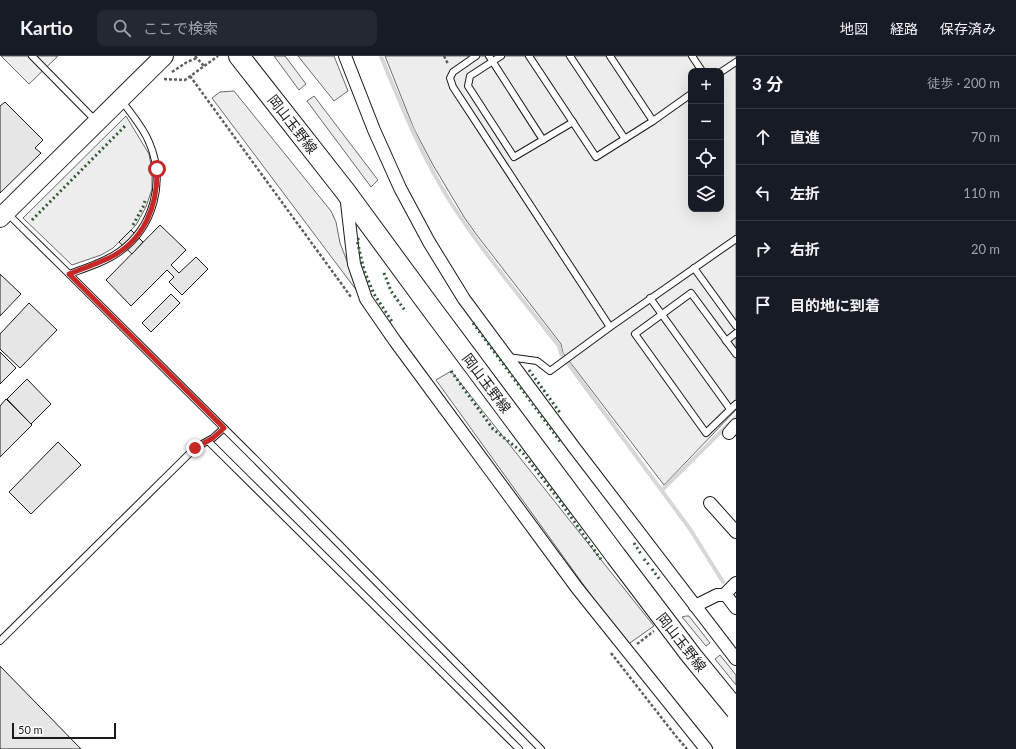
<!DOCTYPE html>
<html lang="ja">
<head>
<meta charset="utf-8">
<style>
	:root { --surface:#171b24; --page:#242831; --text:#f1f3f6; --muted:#9ea1a6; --line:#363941 }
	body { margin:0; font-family:Lato,"Noto Sans JP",sans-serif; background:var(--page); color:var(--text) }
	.controls { position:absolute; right:12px; top:12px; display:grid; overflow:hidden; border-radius:8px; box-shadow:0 4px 16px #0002 }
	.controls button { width:36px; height:36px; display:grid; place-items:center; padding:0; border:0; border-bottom:1px solid var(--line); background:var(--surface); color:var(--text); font:20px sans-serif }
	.scale { position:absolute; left:12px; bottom:10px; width:104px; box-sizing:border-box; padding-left:4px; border:2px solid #1a1a1a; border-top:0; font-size:11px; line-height:14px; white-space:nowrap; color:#1a1a1a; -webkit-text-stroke:3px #fff; paint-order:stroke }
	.stop { position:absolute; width:12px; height:12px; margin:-9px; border:3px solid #c62828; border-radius:50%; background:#fff }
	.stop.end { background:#c62828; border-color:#fff; box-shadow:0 1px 4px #0008 }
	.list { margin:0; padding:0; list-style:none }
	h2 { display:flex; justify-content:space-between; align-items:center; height:52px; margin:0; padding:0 16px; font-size:17px }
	h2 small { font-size:13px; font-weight:400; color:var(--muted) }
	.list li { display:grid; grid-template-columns:26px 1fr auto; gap:12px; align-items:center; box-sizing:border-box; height:56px; padding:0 16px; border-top:1px solid var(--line) }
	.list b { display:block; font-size:15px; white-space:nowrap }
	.list em { font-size:13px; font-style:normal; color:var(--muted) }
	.icon { flex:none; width:22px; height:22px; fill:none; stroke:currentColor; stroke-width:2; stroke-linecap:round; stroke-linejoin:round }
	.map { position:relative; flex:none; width:736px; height:693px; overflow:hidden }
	header { display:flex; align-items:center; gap:24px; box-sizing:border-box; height:56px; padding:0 20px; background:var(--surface); border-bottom:1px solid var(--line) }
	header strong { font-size:19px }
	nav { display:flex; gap:22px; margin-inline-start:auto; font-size:14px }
	.search { width:280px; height:36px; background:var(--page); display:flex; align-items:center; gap:10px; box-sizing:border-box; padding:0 14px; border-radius:8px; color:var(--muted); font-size:15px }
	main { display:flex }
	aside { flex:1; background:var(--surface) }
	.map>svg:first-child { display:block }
</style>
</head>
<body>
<header>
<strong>Kartio</strong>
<div class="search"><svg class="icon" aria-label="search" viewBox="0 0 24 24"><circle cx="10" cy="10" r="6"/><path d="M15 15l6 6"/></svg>ここで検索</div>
<nav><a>地図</a><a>経路</a><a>保存済み</a></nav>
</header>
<main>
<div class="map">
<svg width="736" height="693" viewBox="0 0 736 693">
	<rect width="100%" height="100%" fill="#fff"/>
	<g fill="#ededed" stroke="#6a6a6a" fill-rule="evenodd">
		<polygon points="1,0 58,0 29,28"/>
		<polygon points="274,0 285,0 306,28 299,34"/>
		<polygon points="298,0 334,0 348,35 334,45"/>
		<path d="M 385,0 L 736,0 L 736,354 L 664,429 L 563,297 L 561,288 L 476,178 L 464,161 L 433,109 L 414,73 ZM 691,15 L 721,15 L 721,153 L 691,153 Z"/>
		<polygon points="234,35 331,155 336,166 340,187 360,239 212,42 220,36"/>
		<polygon points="314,40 378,124 371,131 307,45"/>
		<polygon points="126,60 149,98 152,115 152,133 146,151 136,169 113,192 101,199 72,209 23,162"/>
		<polygon points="451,315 602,505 654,570 627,589 436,324"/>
		<polygon points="686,560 689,560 710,587 706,590 682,561"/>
		<polygon points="720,599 736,619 736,629 715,603"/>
	</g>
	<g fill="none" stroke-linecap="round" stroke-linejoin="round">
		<g stroke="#d7d7d7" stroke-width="4">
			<path d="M 381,0 C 402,52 423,103 453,150 C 485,199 523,244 559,290 L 561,298 L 690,473 L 723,526"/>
			<polyline points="662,434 736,361"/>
		</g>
	</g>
	<g fill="#e6e6e6" stroke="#1a1a1a">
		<polygon points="5,46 43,84 35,92 41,97 0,137 0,50"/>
		<polygon points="160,169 186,194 171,209 179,217 196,201 208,213 182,239 169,226 174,221 167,214 131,250 106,224"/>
		<polygon points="131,174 143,186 132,198 119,186"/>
		<polygon points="0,218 21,238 0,260"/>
		<polygon points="171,238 180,247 151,276 142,267"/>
		<polygon points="29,247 57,274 20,312 0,293 0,278"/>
		<polygon points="0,296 16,312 0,328"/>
		<polygon points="27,323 51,348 31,368 7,343"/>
		<polygon points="6,343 32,369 0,401 0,350"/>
		<polygon points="58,386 81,409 31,458 9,436"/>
		<polygon points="0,610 81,693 0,693"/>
	</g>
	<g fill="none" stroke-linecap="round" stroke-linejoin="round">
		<g stroke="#1a1a1a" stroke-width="8">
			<g id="lane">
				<polyline points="32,0 96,65"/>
				<polyline points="476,0 453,16 450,22 453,31 610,271"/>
				<polyline points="489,0 543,84"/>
				<polyline points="501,0 470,20 468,30 514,101 573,66"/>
				<polyline points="529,0 596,101 653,65 691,38"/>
				<polyline points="570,0 625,83"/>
				<polyline points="610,0 653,65"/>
				<polyline points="692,0 702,15"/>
				<polyline points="721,16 736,6"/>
				<path d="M 7,157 L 69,218 C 86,212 105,206 119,196 C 154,171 166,125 149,86 C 143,71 131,58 122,45"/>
				<polyline points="694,212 736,270"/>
				<polyline points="69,218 256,404 541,693"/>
				<polyline points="650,242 730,353"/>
				<polyline points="726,285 736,277"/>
				<polyline points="736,298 691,237 635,278 706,377 736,348"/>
				<polyline points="508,301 537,305 550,315 610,271 736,183"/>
				<polyline points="208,385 519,693"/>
				<polyline points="0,585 195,392 213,382 224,372"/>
			</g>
		</g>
		<g stroke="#1a1a1a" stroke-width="14">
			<g id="street">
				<polyline points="345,0 374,74 400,132 429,186 464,243 573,390 736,603"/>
				<polyline points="346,138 354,208 366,243 395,285 577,532 706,693"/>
				<polyline points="729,377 736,369"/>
				<polyline points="710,447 736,476"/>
				<polyline points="724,539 736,527"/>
				<polyline points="695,550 717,539 726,539 736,552"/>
			</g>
		</g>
		<g stroke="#1a1a1a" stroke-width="20">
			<polyline id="secondary" points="0,162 164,0"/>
		</g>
		<g stroke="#1a1a1a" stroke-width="22">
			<polyline id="primary" points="239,0 345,135 428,248 616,500"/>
		</g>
		<g stroke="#5f5f5f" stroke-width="2.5" stroke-dasharray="3 2" stroke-linecap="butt">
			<polyline points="195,0 204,10"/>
			<polyline points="444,0 448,8"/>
			<polyline points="172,16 187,6 197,2"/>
			<polyline points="190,20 351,241"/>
			<polyline points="164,23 185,24 218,0"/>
			<polyline points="637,588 654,575"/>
			<polyline points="611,597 675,679 687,693"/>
		</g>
		<use href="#lane" stroke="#fff" stroke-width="6"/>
		<use href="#street" stroke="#fff" stroke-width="12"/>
		<use href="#secondary" stroke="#fff" stroke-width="18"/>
		<use href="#primary" stroke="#fff" stroke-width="20"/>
		<g stroke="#1a1a1a" stroke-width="22" stroke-linecap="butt">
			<polyline id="primary-bridge" points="616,500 691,599 736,654"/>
		</g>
		<use href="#primary-bridge" stroke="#fff" stroke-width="20"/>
		<g stroke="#2b5a34" stroke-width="3" stroke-dasharray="2 3" stroke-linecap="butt">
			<polyline points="32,164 126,69"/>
			<polyline points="133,169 143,151 145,145"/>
			<polyline points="359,182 357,184 364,214 374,238 393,267"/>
			<polyline points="384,217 391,235 406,256"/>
			<polyline points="473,267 562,388"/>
			<polyline points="529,314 561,358"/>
			<polyline points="451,315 493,373 522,396 559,444 602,505"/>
			<polyline points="634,487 641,498"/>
			<polyline points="644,503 649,509"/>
			<polyline points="652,513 660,524"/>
		</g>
	</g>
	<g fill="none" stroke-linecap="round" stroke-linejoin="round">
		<path stroke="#c62828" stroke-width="5" d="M 157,113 C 158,150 144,185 109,202 C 96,208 82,213 69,218 L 224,372 L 213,382 L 195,392"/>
	</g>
	<g text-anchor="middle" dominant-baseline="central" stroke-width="3" stroke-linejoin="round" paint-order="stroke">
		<g font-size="14" fill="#1a1a1a" stroke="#fff">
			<text transform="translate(293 68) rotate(52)">岡山玉野線</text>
			<text transform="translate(487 327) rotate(53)">岡山玉野線</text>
			<text transform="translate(682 586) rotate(52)">岡山玉野線</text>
		</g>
	</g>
</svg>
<div class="controls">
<button>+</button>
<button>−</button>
<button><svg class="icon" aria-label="locate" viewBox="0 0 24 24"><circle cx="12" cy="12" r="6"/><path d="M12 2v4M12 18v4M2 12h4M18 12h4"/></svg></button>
<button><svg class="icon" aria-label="layers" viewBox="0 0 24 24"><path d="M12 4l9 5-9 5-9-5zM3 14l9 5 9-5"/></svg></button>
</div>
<div class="scale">50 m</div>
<div class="stop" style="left:157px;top:113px"></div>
<div class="stop end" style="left:195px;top:392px"></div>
</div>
<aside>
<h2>3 分<small>徒歩 · 200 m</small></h2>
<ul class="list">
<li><svg class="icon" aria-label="ahead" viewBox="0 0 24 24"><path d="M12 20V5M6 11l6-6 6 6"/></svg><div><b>直進</b></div><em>70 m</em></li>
<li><svg class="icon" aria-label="left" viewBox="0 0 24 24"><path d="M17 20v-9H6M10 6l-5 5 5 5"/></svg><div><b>左折</b></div><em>110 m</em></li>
<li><svg class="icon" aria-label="right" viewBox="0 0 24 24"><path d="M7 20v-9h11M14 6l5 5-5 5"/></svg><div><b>右折</b></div><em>20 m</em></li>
<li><svg class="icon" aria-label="arrive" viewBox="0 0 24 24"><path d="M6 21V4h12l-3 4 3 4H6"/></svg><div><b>目的地に到着</b></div></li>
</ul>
</aside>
</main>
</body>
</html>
